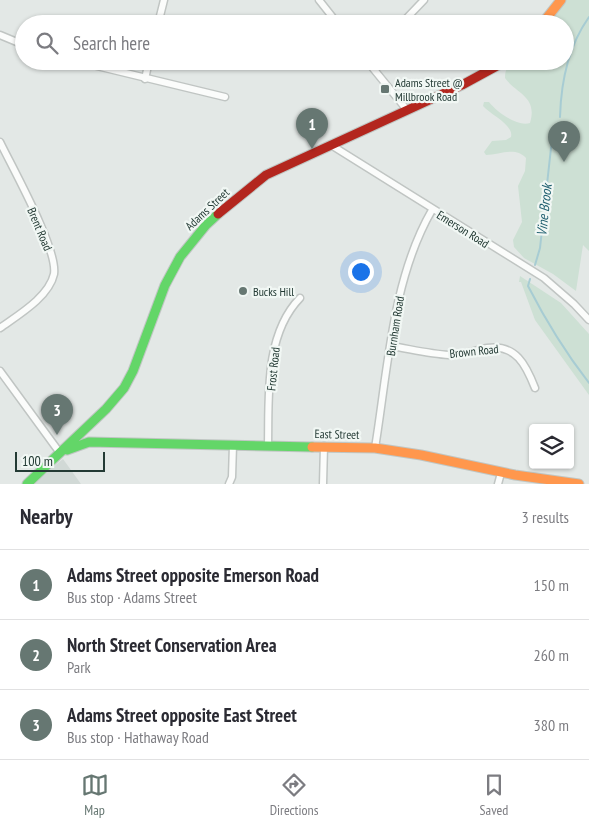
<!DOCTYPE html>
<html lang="en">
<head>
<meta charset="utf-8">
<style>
	:root { --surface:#fff; --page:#f7f7f7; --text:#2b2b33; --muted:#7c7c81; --line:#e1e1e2; --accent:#667772 }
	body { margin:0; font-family:"PT Sans Narrow",sans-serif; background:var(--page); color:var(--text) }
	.controls { position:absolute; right:15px; bottom:15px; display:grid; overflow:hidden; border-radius:5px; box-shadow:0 1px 4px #0004 }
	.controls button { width:45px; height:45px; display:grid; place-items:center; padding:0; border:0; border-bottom:1px solid var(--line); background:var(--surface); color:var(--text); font:25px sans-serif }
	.scale { position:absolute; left:15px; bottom:12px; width:90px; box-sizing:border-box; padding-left:5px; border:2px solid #233a34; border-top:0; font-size:14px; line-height:18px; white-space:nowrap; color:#233a34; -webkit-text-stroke:4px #f1f7f4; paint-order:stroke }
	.you { position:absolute; left:360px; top:271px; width:18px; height:18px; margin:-12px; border:4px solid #fff; border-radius:50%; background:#1a73e8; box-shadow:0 0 0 8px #1a73e833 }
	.badge { display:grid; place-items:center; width:32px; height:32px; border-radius:50%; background:var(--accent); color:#fff; font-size:16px; font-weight:700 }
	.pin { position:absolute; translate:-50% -41px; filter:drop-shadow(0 1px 2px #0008) }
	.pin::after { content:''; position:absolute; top:26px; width:18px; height:15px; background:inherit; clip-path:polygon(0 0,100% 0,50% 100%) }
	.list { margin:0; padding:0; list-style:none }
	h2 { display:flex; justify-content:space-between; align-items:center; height:65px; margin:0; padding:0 20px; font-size:21px }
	h2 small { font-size:16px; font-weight:400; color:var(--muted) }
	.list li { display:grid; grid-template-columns:32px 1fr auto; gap:15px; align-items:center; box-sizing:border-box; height:70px; padding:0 20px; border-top:1px solid var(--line) }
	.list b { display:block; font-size:19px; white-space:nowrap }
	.list p { margin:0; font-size:16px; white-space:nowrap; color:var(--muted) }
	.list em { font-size:16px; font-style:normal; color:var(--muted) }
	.icon { flex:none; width:28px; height:28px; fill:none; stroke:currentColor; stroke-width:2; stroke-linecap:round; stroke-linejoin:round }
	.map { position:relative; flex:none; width:589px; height:484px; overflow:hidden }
	.search { position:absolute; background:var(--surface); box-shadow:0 1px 4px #0004; left:15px; right:15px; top:15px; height:55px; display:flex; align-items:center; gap:12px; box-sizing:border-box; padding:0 18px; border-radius:28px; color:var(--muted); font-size:19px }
	.sheet { height:275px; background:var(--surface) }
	nav { display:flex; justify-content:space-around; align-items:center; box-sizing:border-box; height:70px; border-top:1px solid var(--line); background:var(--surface); font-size:14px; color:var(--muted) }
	nav a { display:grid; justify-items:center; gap:2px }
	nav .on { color:var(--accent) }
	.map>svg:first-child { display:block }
</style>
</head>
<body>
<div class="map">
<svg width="589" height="484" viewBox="0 0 589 484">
	<rect width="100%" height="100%" fill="#e3e8e6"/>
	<polygon fill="#d1d9d6" points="63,459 81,484 35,484 52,468"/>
	<g fill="#cde0d4">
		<path d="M 565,0 L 589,0 L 589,251 L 583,245 L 576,291 L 553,274 L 524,258 L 514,247 L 513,240 L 522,222 L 518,186 L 525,171 L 526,158 C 515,146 500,155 486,155 L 484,152 L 492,141 L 506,140 L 511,137 C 514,125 491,115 483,106 L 484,102 L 489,102 C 497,112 517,127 530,123 C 538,96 516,94 505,78 C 505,70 507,66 515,61 L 565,61 L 565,24 L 548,24 Z"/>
		<polygon points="520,276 561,303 589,334 589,395 535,320 521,282 519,282"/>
	</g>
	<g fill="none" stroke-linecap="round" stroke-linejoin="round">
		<g stroke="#a7ccd3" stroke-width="2">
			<path d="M 560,117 C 561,82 569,45 589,17"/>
			<polyline points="535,265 540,248 551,148 557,125"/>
			<path d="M 530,279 L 528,286 C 546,321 565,352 589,383"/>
		</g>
		<g stroke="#c0c5c3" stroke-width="9">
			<g id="street">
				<polyline points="319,0 338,24"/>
				<polyline points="158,24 164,0"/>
				<polyline points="401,24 424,0"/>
				<polyline points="0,35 24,45"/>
				<polyline points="76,61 225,97"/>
				<polyline points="367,61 407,110"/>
				<polyline points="145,79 149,61"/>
				<path d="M 0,142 C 12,167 58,249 54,274 C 49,297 18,315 0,328"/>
				<polyline points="331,145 544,278 574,304 589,320"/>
				<path d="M 391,346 C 410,349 430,354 449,355 C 463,356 474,350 487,348 C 516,344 526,365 535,388"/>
				<polyline points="0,371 60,453"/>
				<path d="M 268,445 C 269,398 264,335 300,298"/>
				<path d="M 375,448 C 388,369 392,279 432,210"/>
				<polyline points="229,484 232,477 233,445"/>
				<polyline points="323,484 324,446"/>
				<polyline points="498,484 501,473"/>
			</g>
		</g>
		<g stroke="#c0c6c3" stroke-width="11">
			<g id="fast">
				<polyline points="67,450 89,442 312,447"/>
				<polyline points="27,484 106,409 124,388 133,371 165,285 180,257 206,225 218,214"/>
			</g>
		</g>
		<g stroke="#c0c6c3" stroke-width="11">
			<g id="slow">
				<polyline points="542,24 561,0"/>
				<polyline points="312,447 375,448 421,455 515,475 579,484"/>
			</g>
		</g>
		<g stroke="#c0c6c3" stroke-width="11">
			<polyline id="jam" points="218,214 266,175 462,85 506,61"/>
		</g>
		<use href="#street" stroke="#fbfcfb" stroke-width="6"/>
		<use href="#fast" stroke="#63d668" stroke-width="9"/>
		<use href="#slow" stroke="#ff974d" stroke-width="9"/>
		<use href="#jam" stroke="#b3261e" stroke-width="9"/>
	</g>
	<g fill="#667772" stroke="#f1f7f4" stroke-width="2">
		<rect x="380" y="84" width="10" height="10" rx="2.5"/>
		<circle cx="243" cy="291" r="5"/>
	</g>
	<g text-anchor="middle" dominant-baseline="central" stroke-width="4.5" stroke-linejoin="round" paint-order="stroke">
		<g font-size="12" fill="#233a34" stroke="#f1f7f4" text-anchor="start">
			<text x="395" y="82">Adams Street @<tspan x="395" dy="14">Millbrook Road</tspan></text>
			<text x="253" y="291">Bucks Hill</text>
		</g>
		<g font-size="12" fill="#233a34" stroke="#f1f7f4">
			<text transform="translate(207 209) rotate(-43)">Adams Street</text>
			<text transform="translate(40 229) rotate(67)">Brent Road</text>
			<text transform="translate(463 229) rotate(32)">Emerson Road</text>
			<text transform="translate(395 326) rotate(-81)">Burnham Road</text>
			<text transform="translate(474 351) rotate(-6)">Brown Road</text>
			<text transform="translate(273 369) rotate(-84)">Frost Road</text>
			<text transform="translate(337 434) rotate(1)">East Street</text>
		</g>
		<g font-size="14" font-style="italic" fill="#226171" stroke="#f1f7f4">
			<text transform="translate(544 210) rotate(-84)">Vine Brook</text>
		</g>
	</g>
</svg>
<div class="controls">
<button><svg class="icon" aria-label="layers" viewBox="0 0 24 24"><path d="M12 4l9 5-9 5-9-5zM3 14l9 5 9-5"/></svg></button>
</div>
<div class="scale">100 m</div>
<div class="you"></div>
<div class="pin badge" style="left:312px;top:149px">1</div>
<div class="pin badge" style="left:564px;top:162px">2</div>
<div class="pin badge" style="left:57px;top:435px">3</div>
<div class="search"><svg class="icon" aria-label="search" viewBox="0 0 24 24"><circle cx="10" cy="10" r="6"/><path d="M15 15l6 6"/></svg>Search here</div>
</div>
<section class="sheet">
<h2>Nearby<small>3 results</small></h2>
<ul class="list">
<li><span class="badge">1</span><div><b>Adams Street opposite Emerson Road</b><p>Bus stop · Adams Street</p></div><em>150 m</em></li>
<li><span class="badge">2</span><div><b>North Street Conservation Area</b><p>Park</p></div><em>260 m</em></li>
<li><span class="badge">3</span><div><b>Adams Street opposite East Street</b><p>Bus stop · Hathaway Road</p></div><em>380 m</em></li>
</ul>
</section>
<nav>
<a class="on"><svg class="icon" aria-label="map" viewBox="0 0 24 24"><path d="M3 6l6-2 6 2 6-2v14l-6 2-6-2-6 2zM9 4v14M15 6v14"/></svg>Map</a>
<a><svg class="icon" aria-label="directions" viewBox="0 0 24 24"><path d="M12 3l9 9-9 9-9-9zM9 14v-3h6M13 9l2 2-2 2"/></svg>Directions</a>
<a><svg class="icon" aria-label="saved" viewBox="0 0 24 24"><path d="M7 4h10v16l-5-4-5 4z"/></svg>Saved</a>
</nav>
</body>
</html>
